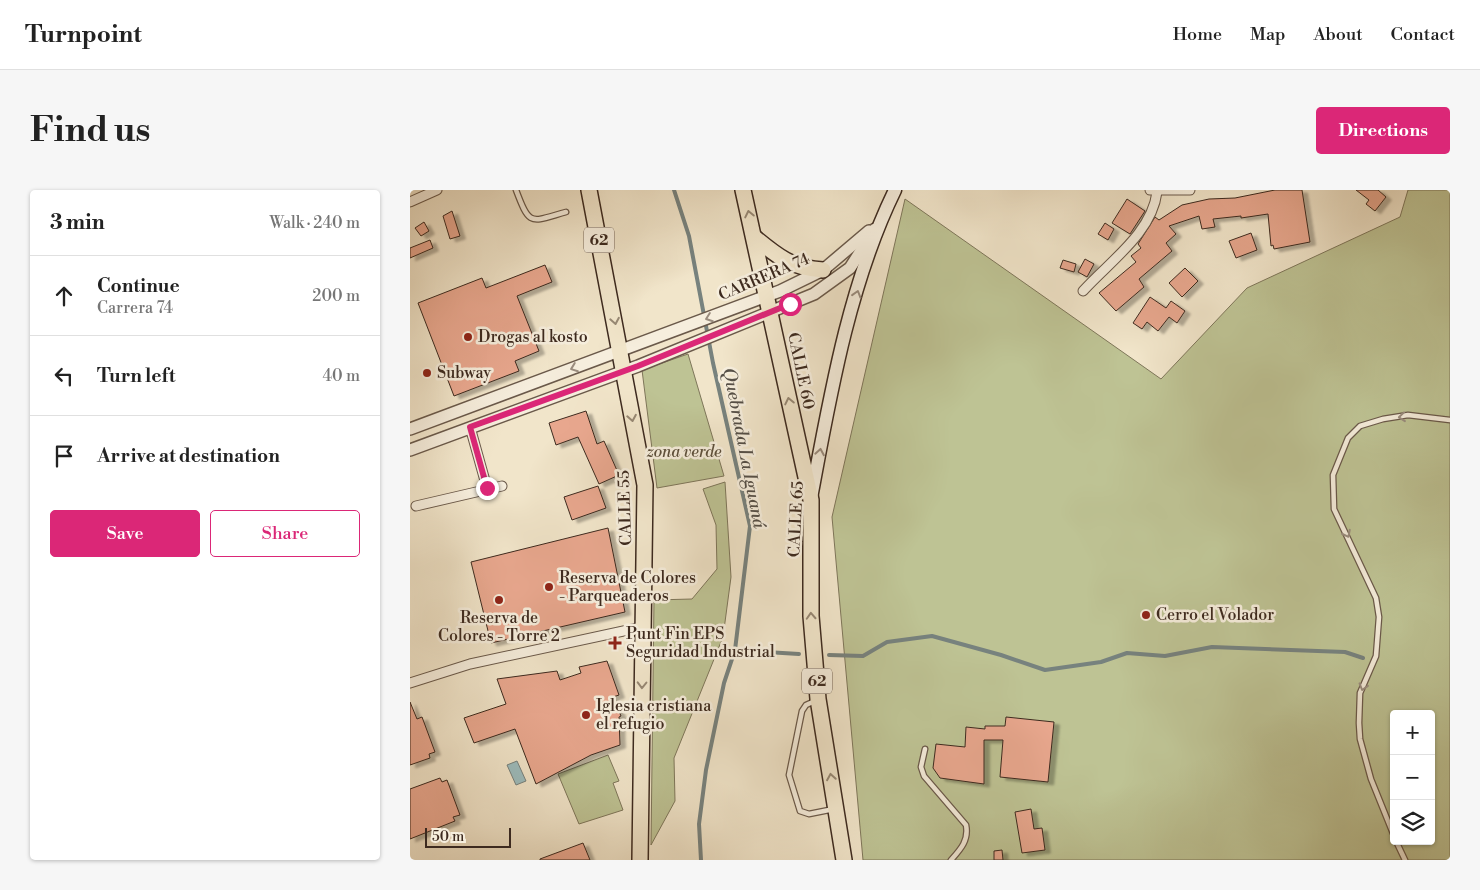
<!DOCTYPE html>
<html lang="en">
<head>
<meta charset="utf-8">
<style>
	:root { --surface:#fff; --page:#f6f6f6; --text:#222; --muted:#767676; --line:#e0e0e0; --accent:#db2777 }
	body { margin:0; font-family:"Libre Bodoni",serif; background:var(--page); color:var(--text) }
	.controls { position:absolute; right:15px; bottom:15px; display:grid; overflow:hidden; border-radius:5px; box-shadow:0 1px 4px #0004 }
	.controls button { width:45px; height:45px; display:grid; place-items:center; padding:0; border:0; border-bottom:1px solid var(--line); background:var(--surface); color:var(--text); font:25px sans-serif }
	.scale { position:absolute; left:15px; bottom:12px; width:86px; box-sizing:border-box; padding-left:5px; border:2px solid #3d2a1f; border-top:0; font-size:14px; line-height:18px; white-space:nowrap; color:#3d2a1f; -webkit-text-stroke:4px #f6eedd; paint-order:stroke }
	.stop { position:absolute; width:15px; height:15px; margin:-11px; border:4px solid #db2777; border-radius:50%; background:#fff }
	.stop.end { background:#db2777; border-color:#fff; box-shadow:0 1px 5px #0008 }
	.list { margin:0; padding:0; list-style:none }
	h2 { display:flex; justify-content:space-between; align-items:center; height:65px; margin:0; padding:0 20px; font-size:21px }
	h2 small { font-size:16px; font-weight:400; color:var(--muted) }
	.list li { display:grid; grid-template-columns:32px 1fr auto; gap:15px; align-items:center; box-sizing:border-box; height:80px; padding:0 20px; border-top:1px solid var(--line) }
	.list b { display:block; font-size:19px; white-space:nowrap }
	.list p { margin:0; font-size:16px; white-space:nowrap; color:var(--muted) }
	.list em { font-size:16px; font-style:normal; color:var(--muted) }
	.actions { display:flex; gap:10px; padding:15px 20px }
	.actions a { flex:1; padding:11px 0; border:1px solid var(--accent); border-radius:5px; text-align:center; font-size:18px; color:var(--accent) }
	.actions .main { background:var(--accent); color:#fff }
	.icon { flex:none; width:28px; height:28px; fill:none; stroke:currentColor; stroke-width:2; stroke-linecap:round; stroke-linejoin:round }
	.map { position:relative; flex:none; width:1040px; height:670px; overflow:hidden; border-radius:5px }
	header { display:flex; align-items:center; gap:30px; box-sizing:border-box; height:70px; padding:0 25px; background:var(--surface); border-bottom:1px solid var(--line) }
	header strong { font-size:24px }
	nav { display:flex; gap:28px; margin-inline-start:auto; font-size:18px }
	.intro { display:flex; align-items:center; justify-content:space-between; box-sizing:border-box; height:120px; padding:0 30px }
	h1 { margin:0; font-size:35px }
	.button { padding:12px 22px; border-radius:5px; background:var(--accent); color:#fff; font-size:18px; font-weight:700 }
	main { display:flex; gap:30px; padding:0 30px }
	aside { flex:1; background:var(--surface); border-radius:5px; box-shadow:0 1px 4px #0004 }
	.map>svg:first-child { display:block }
</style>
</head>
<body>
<header>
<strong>Turnpoint</strong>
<nav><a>Home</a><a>Map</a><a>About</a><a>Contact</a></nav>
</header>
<div class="intro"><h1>Find us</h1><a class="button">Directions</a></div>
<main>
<aside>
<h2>3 min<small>Walk · 240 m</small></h2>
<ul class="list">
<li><svg class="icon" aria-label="ahead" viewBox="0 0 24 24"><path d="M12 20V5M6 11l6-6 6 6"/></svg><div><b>Continue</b><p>Carrera 74</p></div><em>200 m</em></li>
<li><svg class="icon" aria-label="left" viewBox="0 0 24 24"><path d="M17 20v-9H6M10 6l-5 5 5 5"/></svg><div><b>Turn left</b></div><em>40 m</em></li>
<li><svg class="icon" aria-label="arrive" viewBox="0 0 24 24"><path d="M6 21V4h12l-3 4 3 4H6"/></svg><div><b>Arrive at destination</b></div></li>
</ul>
<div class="actions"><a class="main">Save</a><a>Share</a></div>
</aside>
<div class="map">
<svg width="1040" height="670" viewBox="0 0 1040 670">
	<defs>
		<filter id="shadow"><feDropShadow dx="5.5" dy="3" stdDeviation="1" flood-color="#0004"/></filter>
	</defs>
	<rect width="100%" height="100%" fill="#f1e5ca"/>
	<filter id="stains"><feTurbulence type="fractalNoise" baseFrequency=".004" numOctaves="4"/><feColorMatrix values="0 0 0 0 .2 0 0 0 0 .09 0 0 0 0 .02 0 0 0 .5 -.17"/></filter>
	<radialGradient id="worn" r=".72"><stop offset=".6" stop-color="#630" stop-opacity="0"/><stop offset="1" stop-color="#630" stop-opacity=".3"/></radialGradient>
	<g fill="#bec394" stroke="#7e765a" fill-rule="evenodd">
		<path d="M 998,0 L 1040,0 L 1040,670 L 453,670 L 422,327 L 495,9 L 751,189 L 837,98 L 990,27 ZM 984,524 L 1021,524 L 1021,651 L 984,651 Z"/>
		<polygon points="278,164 314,286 247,298 232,180"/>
		<polygon points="315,292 321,387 313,447 264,568 265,611 241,655 244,410 282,409 307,379 306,335 293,299"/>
		<polygon points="198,565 209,591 203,593 213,620 169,634 148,584"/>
	</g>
	<polygon fill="#9dbdbe" stroke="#77827e" points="107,571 116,591 106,595 97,575"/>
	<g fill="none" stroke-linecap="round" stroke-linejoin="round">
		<g stroke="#77827e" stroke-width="4">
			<polyline points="264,0 279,46 303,173 340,336 325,460 314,493 296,580 289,634 291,670"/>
			<polyline points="325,460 389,464"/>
			<polyline points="419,465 453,466 477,452 522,446 591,465 635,480 691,472 717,463 755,466 802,457 935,462 953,468"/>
		</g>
	</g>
	<g fill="#e8a78e" stroke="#3d2a1f" filter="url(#shadow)">
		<polygon points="865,0 892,0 900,52 864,59 863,55 861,56 858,24 831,28 831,26 803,29 805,37 792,39 789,26 759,36 766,44 756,53 762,61 729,89 734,97 706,121 689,103 726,72 721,66 731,58 728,54 745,27 749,30 772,15 799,9 825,8"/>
		<polygon points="946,0 968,0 976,7 965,21 956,14 959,10"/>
		<polygon points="717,9 735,21 720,44 702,33"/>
		<polygon points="42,21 50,46 40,49 33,26"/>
		<polygon points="14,32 19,41 11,46 5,38"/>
		<polygon points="695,33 704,39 698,50 688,44"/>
		<polygon points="841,43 847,60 826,68 819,51"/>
		<polygon points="20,50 23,58 0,68 0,58"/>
		<polygon points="675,69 684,74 677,87 668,82"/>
		<polygon points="653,70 666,74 664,82 650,78"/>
		<polygon points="135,75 142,92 107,106 129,161 105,171 109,181 44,206 8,113 72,88 76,98"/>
		<polygon points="775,78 788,91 772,107 759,93"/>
		<polygon points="740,107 756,118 761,111 775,121 767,133 759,127 748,141 737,132 732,139 723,133"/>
		<polygon points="176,221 187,254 194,251 209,285 189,294 168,247 146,255 139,233"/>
		<polygon points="188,296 196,318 162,330 154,307"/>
		<polygon points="198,338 215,422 81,453 61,372"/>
		<polygon points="197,471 209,505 203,507 211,526 209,527 210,555 181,565 126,594 105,539 64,553 54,528 96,514 87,489 147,481 150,490 171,483 169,477"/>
		<polygon points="0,512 7,529 12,527 25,562 19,564 20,568 0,575"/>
		<polygon points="596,527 644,532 638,592 590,587 593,550 574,550 574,594 530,588 523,578 526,554 555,557 556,537 575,539 575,536 595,536"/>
		<polygon points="30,588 32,592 37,590 50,625 43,627 45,631 0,649 0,599"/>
		<polygon points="621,619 624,639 632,638 635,660 612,663 605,622"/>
		<polygon points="173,653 180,670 130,670 130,669"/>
		<polygon points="592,660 593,670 584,670 584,661"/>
	</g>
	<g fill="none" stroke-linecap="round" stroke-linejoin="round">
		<g stroke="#6a594a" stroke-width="7">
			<g id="service">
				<path d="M 106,0 C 120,37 120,32 156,22"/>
				<polyline points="405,511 396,515 392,521 379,585 390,621 399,624 424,619"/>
				<path d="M 515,559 L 511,577 L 514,586 L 556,635 C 559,650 551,659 541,670"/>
				<polyline points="984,646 961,589 950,549 949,533 950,503 966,466 969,427 966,408 924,319 923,285 938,248 950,236 973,229 998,225 1040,230"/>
				<polyline points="986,651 995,670"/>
			</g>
		</g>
		<g stroke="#6a594a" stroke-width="11">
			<g id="minor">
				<polyline points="740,0 780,0"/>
				<polyline points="0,12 27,0"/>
				<path d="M 673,101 C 699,72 742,43 747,2"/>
				<polyline points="60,237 77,298"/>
				<polyline points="6,316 92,296"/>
				<polyline points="0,493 60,474 232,437"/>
			</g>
		</g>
		<g stroke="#6a594a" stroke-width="14">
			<g id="tertiary">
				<polyline points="0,239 370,101 413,80 459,41"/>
				<polyline points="0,260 228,176 404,104 440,78 465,39"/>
			</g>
		</g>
		<g stroke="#3d2a1f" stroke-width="15">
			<path id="secondary" d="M 401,308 C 420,206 439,94 485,0"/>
		</g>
		<g stroke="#3d2a1f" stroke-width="18">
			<g id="trunk">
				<polyline points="179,0 235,295 230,670"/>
				<polyline points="333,0 401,310 401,426 408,509 434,670"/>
				<path d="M 344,47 C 367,66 381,78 413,80"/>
			</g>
		</g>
		<use href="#service" stroke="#f6eedd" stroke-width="4.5"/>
		<use href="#minor" stroke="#f6eedd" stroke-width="9"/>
		<use href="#tertiary" stroke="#f6eedd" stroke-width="11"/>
		<use href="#secondary" stroke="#f6eedd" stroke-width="12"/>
		<use href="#trunk" stroke="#f1e5ca" stroke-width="15"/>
	</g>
	<defs><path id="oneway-chevron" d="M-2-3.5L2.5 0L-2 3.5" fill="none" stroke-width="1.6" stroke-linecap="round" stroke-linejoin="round" transform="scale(1.25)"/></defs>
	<g stroke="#978874">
		<use href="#oneway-chevron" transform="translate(339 24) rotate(-102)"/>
		<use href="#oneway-chevron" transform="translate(205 131) rotate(80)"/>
		<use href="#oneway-chevron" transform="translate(379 211) rotate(-102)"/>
		<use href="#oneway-chevron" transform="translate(222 228) rotate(80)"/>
		<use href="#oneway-chevron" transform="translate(401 426) rotate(-93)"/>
		<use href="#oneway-chevron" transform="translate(232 495) rotate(91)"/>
		<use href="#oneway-chevron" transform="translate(421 587) rotate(-99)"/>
	</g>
	<g stroke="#9a8c7e">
		<use href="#oneway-chevron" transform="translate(447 104) rotate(-73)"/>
		<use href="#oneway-chevron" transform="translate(299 128) rotate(160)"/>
		<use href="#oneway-chevron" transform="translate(164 178) rotate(159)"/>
		<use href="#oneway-chevron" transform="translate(992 227) rotate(174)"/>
		<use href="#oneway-chevron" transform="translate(410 262) rotate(-80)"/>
		<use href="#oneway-chevron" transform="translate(937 344) rotate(63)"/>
		<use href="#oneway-chevron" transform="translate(953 497) rotate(107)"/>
	</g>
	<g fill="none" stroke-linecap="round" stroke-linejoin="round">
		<polyline stroke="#db2777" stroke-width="6" points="77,298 60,237 228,176 380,114"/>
	</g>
	<g fill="#8f2418" stroke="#f6eedd" stroke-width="2">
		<circle cx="58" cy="147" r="5"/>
		<circle cx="17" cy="183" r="5"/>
		<circle cx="139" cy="397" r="5"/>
		<circle cx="89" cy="410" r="5"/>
		<circle cx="736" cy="425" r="5"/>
		<path d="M202.5 445.5h5v5h5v5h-5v5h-5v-5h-5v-5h5z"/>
		<circle cx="176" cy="525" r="5"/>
	</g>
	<g text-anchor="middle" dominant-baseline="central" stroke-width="5" stroke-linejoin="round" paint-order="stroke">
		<g fill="#f6eedd" stroke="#746558" stroke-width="1">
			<rect x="174" y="37.5" width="30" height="25" rx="4"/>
			<rect x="392" y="478.5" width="30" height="25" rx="4"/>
		</g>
		<g font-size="15" font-weight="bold" fill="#3d2a1f">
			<text x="189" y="50">62</text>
			<text x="407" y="491">62</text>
		</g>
		<g font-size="16" fill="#3d2a1f" stroke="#f6eedd">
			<text transform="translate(354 87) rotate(-23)">CARRERA 74</text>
			<text transform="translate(391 181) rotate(78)">CALLE 60</text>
			<text transform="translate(215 318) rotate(-92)">CALLE 55</text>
			<text transform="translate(386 329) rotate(-87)">CALLE 65</text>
		</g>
		<g font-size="16" fill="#3d2a1f" stroke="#f6eedd" text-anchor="start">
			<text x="68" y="147">Drogas al kosto</text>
			<text x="27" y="183">Subway</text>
			<text x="149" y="388">Reserva de Colores<tspan x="149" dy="18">- Parqueaderos</tspan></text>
			<text x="746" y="425">Cerro el Volador</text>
			<text x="89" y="428" text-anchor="middle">Reserva de<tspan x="89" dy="18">Colores - Torre 2</tspan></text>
			<text x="216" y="444">Punt Fin EPS<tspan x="216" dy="18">Seguridad Industrial</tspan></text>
			<text x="186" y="516">Iglesia cristiana<tspan x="186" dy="18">el refugio</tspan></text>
		</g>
		<g font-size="16" font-style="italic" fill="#5d503c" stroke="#f6eedd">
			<text x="274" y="262">zona verde</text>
		</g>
		<g font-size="18" font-style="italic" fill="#554f47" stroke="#f6eedd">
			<text transform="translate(334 258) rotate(79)">Quebrada La Iguaná</text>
		</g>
	</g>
	<rect width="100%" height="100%" filter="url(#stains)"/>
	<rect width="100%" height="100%" fill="url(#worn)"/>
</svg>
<div class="controls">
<button>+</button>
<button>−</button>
<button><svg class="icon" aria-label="layers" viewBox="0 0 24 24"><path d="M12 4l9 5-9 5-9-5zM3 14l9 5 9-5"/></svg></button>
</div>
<div class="scale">50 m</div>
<div class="stop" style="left:380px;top:114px"></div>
<div class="stop end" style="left:77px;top:298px"></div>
</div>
</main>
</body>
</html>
